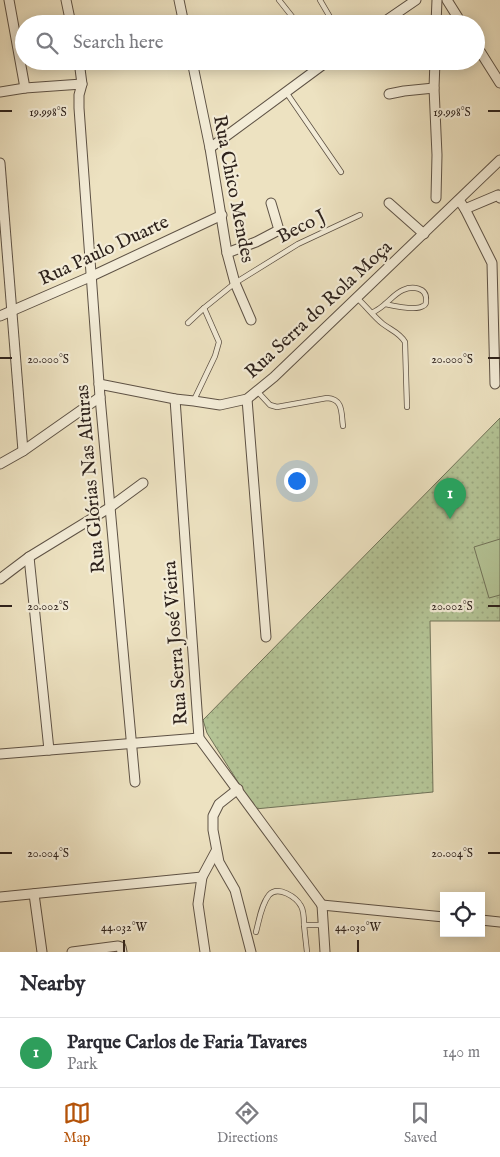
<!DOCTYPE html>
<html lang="en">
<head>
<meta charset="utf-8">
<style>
	:root { --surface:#fff; --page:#f7f7f7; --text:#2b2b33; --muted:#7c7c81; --line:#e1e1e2; --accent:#b45309 }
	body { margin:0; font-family:"IM FELL English",serif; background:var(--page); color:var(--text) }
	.controls { position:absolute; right:15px; bottom:15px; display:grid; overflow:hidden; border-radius:0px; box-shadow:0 2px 12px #0003 }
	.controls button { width:45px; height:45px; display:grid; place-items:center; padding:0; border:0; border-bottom:1px solid var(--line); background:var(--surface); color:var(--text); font:25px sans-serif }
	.you { position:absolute; left:296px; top:480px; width:18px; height:18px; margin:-12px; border:4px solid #fff; border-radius:50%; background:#1a73e8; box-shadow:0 0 0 8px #1a73e833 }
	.badge { display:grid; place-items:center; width:32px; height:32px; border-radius:50%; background:var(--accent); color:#fff; font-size:16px; font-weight:700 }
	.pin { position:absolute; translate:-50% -41px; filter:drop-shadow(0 1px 2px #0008) }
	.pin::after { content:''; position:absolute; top:26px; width:18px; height:15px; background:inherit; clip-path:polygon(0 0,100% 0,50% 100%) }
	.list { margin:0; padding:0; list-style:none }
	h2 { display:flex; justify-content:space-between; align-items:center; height:65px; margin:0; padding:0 20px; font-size:21px }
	h2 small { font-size:16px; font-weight:400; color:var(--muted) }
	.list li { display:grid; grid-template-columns:32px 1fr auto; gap:15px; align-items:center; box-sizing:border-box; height:70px; padding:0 20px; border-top:1px solid var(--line) }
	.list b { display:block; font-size:19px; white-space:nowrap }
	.list p { margin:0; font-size:16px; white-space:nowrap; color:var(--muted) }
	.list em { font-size:16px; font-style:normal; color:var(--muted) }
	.icon { flex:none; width:28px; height:28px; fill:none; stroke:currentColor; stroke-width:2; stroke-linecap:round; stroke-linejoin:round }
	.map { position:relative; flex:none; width:500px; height:952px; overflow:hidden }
	.search { position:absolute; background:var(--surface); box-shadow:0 2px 12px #0003; left:15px; right:15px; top:15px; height:55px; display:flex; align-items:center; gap:12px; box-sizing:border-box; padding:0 18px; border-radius:28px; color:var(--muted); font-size:19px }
	.sheet { height:135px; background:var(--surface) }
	nav { display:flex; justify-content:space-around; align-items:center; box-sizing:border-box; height:70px; border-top:1px solid var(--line); background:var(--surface); font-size:14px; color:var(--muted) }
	nav a { display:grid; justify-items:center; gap:2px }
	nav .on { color:var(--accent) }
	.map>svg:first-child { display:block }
</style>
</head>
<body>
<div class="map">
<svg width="500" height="952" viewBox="0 0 500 952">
	<defs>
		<pattern id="park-dots" width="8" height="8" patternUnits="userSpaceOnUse" patternTransform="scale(1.25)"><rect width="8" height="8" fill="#b4c496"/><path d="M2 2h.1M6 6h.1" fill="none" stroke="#9ba881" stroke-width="1.8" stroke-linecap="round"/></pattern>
	</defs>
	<rect width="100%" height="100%" fill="#ede2c1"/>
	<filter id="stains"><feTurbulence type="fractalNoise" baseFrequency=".004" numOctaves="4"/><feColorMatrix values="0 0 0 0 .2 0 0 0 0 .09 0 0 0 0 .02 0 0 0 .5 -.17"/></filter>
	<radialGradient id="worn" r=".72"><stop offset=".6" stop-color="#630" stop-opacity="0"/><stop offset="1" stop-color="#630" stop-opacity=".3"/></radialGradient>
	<polygon fill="url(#park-dots)" stroke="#717359" points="500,418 500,621 430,621 433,792 255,809 207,733 203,720"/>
	<polygon fill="#b4c496" stroke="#717359" points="500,539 500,595 489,598 474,547"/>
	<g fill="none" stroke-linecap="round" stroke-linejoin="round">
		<g stroke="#5e5245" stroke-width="6">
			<g id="service">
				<polyline points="279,0 298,24"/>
				<polyline points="320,0 334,24"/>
				<polyline points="286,92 341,172"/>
				<path d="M 357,298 C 366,306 374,317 383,324 C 391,330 400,333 405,342 L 407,407"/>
				<path d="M 372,313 C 377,310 381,308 385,304 C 391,299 396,293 403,290 C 412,286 427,287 426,300 C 426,303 426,305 423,306 C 416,311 394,306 385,304"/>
				<polyline points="188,323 204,308 235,283 298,244 360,215"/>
				<path d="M 257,391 L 270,405 L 277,407 L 327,398 C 344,399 341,414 343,426"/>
				<polyline points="194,400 215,356 219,342 204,308"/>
				<path d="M 256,932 C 259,921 261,905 269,895 C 278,885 296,897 301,906 C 304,911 304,920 304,925"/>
				<polyline points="307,952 304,925 323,925"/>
			</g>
		</g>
		<g stroke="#5e5245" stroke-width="11">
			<g id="minor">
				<polyline points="9,0 25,88"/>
				<polyline points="66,0 71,24"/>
				<polyline points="179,0 184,24"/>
				<polyline points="447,0 462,24"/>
				<polyline points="381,24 416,0"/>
				<polyline points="436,24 437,0"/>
				<polyline points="476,45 500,83"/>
				<polyline points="79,61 82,84 79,95 79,108 100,397 135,782"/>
				<polyline points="192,61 210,148 227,253 235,283 251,320"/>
				<polyline points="435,61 434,88 437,155 436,198"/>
				<polyline points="0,92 25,88 82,84"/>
				<polyline points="389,94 404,91 434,88"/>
				<polyline points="210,148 328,61"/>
				<polyline points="0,163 23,451"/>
				<polyline points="459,200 465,209 492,263 495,384"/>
				<polyline points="389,203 424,234"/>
				<polyline points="465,209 498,195 500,198"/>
				<polyline points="227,253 256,242 279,230 271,203"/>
				<polyline points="0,316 92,276 222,215"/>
				<polyline points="99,384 175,399 194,401 220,405 247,399 274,377 500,160"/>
				<polyline points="175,399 199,738 322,905"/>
				<polyline points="247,399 266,637"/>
				<polyline points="0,464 23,451 100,397"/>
				<polyline points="29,557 49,750"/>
				<polyline points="0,579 29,557 109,508 143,483"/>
				<polyline points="0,754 199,738"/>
				<polyline points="238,789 219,804 213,816 213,830 219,862 235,890 251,952"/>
				<polyline points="34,894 42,952"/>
				<polyline points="0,897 202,877"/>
				<polyline points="322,905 444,917"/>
				<polyline points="322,905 325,952"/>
				<polyline points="481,920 500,922"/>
				<polyline points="72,952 118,946 121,947 122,952"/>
				<polyline points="205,952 198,904 202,877 216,851"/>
			</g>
		</g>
		<use href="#service" stroke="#f3ecd7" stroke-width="4.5"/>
		<use href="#minor" stroke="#f3ecd7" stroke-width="9"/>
	</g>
	<path fill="none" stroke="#2e221c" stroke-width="2" d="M 0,111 L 12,111M 488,111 L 500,111M 0,358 L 12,358M 488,358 L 500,358M 0,606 L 12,606M 488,606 L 500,606M 0,853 L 12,853M 488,853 L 500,853M 124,940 L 124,952M 358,940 L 358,952"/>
	<g text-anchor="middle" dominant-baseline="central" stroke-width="4.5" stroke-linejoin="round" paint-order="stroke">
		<g font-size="19" fill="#2e221c" stroke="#f3ecd7">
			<text transform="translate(233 189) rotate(79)">Rua Chico Mendes</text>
			<text transform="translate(302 227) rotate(-27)">Beco J</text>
			<text transform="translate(104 251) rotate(-25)">Rua Paulo Duarte</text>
			<text transform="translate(319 310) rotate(-43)">Rua Serra do Rola Moça</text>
			<text transform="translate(91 479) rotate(-95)">Rua Glórias Nas Alturas</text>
			<text transform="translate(176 643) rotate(-94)">Rua Serra José Vieira</text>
		</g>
	</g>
	<g font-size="12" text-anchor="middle" fill="#2e221c" stroke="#f3ecd7" stroke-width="4.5" stroke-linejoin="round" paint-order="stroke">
		<text x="48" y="116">19.998°S</text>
		<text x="452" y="116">19.998°S</text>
		<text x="48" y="363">20.000°S</text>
		<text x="452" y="363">20.000°S</text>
		<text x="48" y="610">20.002°S</text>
		<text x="452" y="610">20.002°S</text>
		<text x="48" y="857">20.004°S</text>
		<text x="452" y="857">20.004°S</text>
		<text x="124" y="931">44.032°W</text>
		<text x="358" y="931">44.030°W</text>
	</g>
	<rect width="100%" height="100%" filter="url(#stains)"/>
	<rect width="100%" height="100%" fill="url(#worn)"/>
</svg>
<div class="controls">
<button><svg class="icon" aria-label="locate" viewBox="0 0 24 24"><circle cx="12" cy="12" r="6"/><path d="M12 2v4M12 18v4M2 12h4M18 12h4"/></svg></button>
</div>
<div class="you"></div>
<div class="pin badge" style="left:450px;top:519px;background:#2e9e5b">1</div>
<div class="search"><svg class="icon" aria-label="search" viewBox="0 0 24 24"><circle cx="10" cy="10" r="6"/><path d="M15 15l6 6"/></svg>Search here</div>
</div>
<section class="sheet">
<h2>Nearby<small></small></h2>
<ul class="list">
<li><span class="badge" style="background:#2e9e5b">1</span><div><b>Parque Carlos de Faria Tavares</b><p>Park</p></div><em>140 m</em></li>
</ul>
</section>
<nav>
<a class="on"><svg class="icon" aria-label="map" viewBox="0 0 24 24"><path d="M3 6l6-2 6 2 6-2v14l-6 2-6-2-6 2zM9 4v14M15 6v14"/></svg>Map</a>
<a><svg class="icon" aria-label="directions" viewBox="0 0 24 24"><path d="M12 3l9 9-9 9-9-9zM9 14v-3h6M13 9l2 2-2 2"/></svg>Directions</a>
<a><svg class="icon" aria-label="saved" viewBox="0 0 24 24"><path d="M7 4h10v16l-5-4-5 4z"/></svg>Saved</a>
</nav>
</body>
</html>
